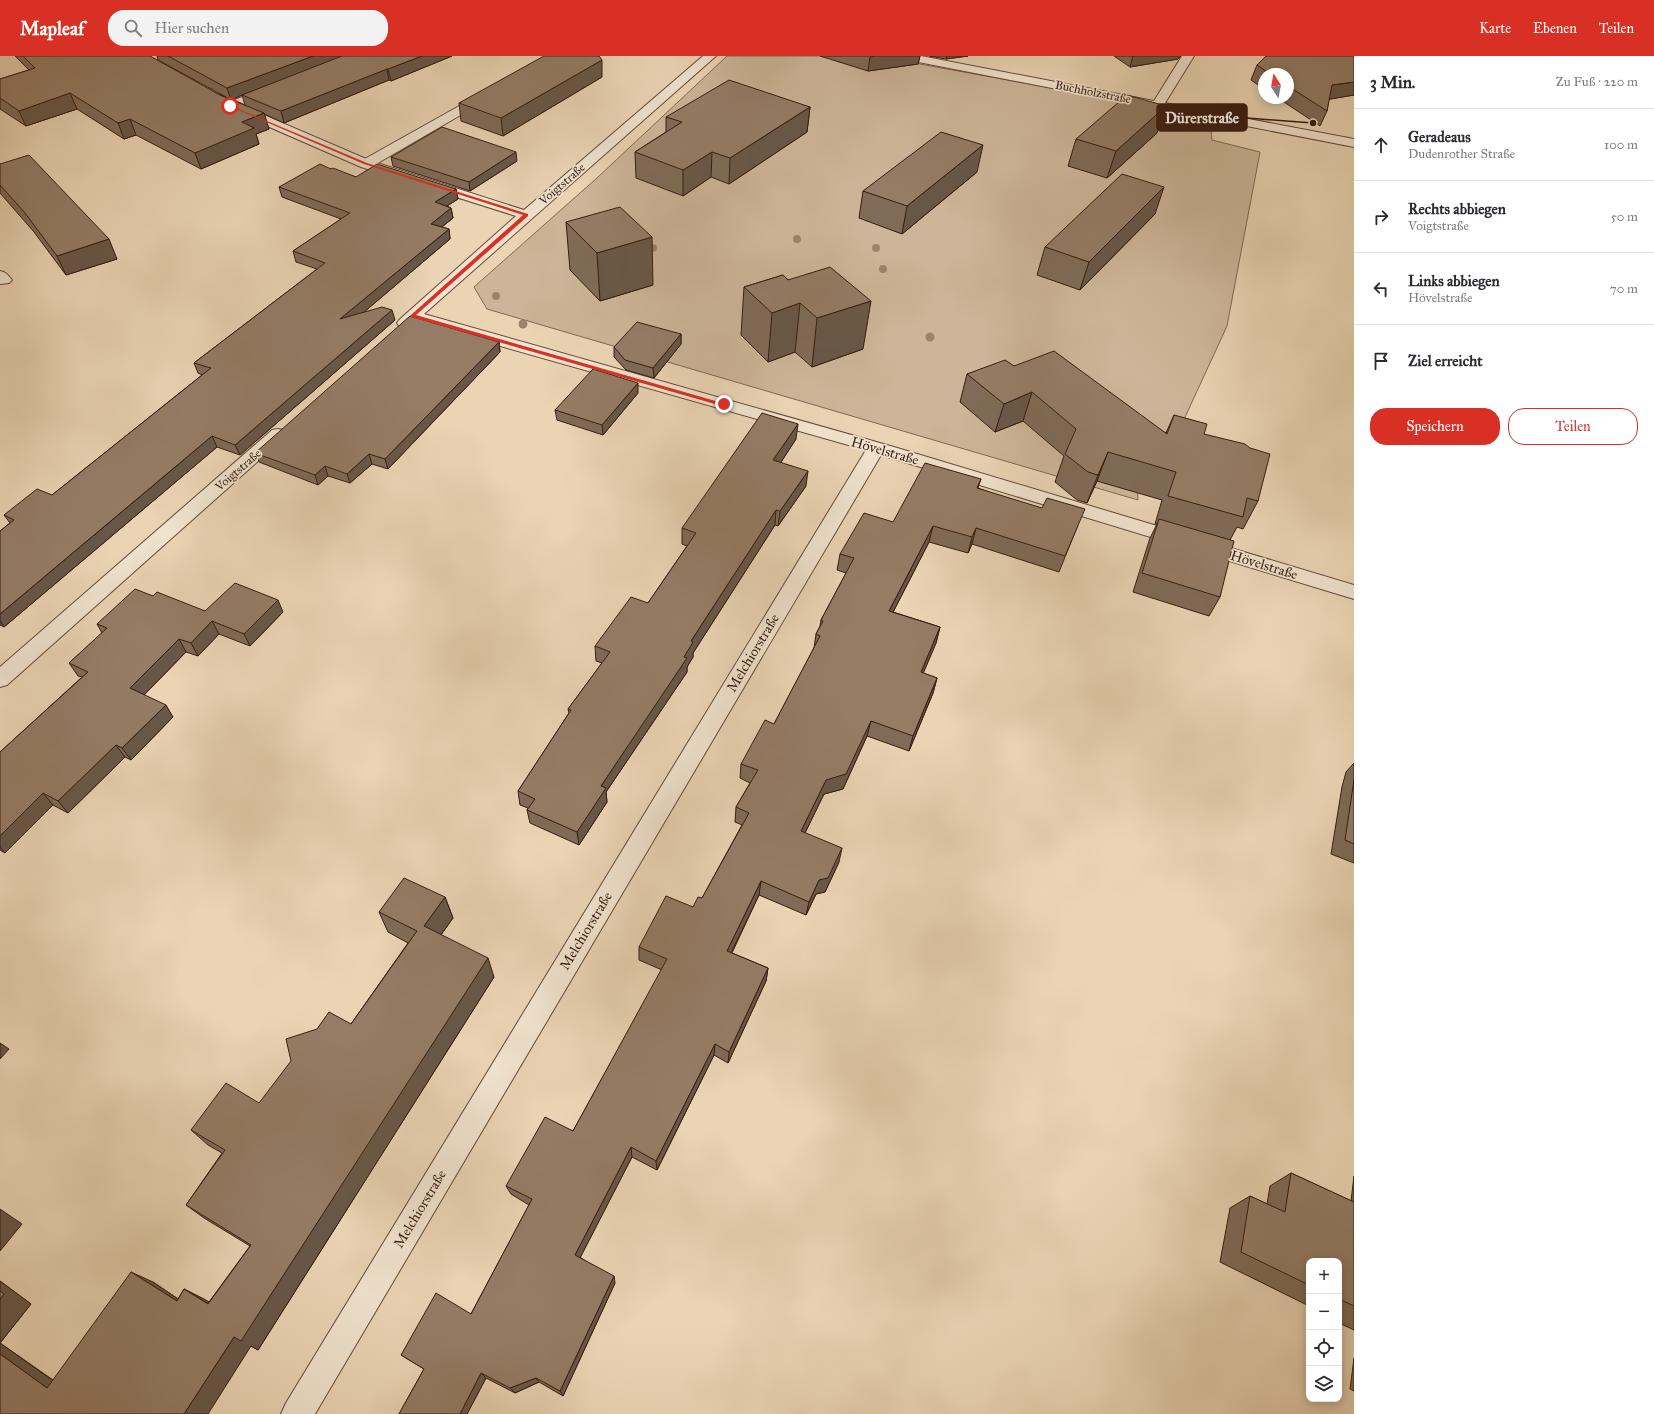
<!DOCTYPE html>
<html lang="de">
<head>
<meta charset="utf-8">
<style>
	:root { --surface:#fff; --page:#f2f2f3; --text:#2b2b33; --muted:#7c7c81; --line:#e1e1e2; --accent:#d93025 }
	body { margin:0; font-family:"IM FELL Great Primer",serif; background:var(--page); color:var(--text) }
	.controls { position:absolute; right:12px; bottom:12px; display:grid; overflow:hidden; border-radius:8px; box-shadow:0 2px 10px #0003 }
	.controls button { width:36px; height:36px; display:grid; place-items:center; padding:0; border:0; border-bottom:1px solid var(--line); background:var(--surface); color:var(--text); font:20px sans-serif }
	.compass { position:absolute; left:1258px; top:12px; width:36px; height:36px; border-radius:50%; background:var(--surface); box-shadow:0 2px 10px #0003; rotate:349deg }
	.stop { position:absolute; width:12px; height:12px; margin:-9px; border:3px solid #d93025; border-radius:50%; background:#fff }
	.stop.end { background:#d93025; border-color:#fff; box-shadow:0 1px 4px #0008 }
	.list { margin:0; padding:0; list-style:none }
	h2 { display:flex; justify-content:space-between; align-items:center; height:52px; margin:0; padding:0 16px; font-size:17px }
	h2 small { font-size:13px; font-weight:400; color:var(--muted) }
	.list li { display:grid; grid-template-columns:26px 1fr auto; gap:12px; align-items:center; box-sizing:border-box; height:72px; padding:0 16px; border-top:1px solid var(--line) }
	.list b { display:block; font-size:15px; white-space:nowrap }
	.list p { margin:0; font-size:13px; white-space:nowrap; color:var(--muted) }
	.list em { font-size:13px; font-style:normal; color:var(--muted) }
	.actions { display:flex; gap:8px; padding:12px 16px }
	.actions a { flex:1; padding:9px 0; border:1px solid var(--accent); border-radius:16px; text-align:center; font-size:14px; color:var(--accent) }
	.actions .main { background:var(--accent); color:#fff }
	.icon { flex:none; width:22px; height:22px; fill:none; stroke:currentColor; stroke-width:2; stroke-linecap:round; stroke-linejoin:round }
	.map { position:relative; flex:none; width:1354px; height:1358px; overflow:hidden }
	header { display:flex; align-items:center; gap:24px; box-sizing:border-box; height:56px; padding:0 20px; background:var(--accent); color:#fff }
	header strong { font-size:19px }
	nav { display:flex; gap:22px; margin-inline-start:auto; font-size:14px }
	.search { width:280px; height:36px; background:var(--page); display:flex; align-items:center; gap:10px; box-sizing:border-box; padding:0 14px; border-radius:16px; color:var(--muted); font-size:15px }
	main { display:flex }
	aside { flex:1; background:var(--surface) }
	.map>svg:first-child { display:block }
</style>
</head>
<body>
<header>
<strong>Mapleaf</strong>
<div class="search"><svg class="icon" aria-label="search" viewBox="0 0 24 24"><circle cx="10" cy="10" r="6"/><path d="M15 15l6 6"/></svg>Hier suchen</div>
<nav><a>Karte</a><a>Ebenen</a><a>Teilen</a></nav>
</header>
<main>
<div class="map">
<svg width="1354" height="1358" viewBox="0 0 1354 1358">
	<rect width="100%" height="100%" fill="#ead4b4"/>
	<filter id="stains"><feTurbulence type="fractalNoise" baseFrequency=".005" numOctaves="4"/><feColorMatrix values="0 0 0 0 .2 0 0 0 0 .09 0 0 0 0 .02 0 0 0 .5 -.17"/></filter>
	<radialGradient id="worn" r=".72"><stop offset=".6" stop-color="#630" stop-opacity="0"/><stop offset="1" stop-color="#630" stop-opacity=".3"/></radialGradient>
	<polygon fill="#ccb598" stroke="#826854" points="727,0 876,0 1210,61 1212,84 1260,96 1227,270 1181,370 1136,401 1138,444 487,253 474,231 598,121"/>
	<g fill="none" stroke-linecap="round" stroke-linejoin="round">
		<g stroke="#644a39" stroke-width="2">
			<g id="service">
				<polygon points="272,30 276,31 278,34 276,37 234,53 226,53 224,50 226,47"/>
				<polygon points="486,35 490,36 492,39 490,42 371,111 361,111 359,108 361,105"/>
				<path d="M 0,215 C 6,216 8,219 12,224 L 9,227 L 0,228 Z"/>
			</g>
		</g>
		<g stroke="#644a39" stroke-width="2">
			<g id="minor">
				<path d="M 703,0 L 716,0 L 424,258 L 894,391 L 1354,529 L 1354,543 L 881,399 L 315,1358 L 281,1358 L 286,1347 L 866,394 L 416,266 C 410,271 407,272 399,270 L 397,267 L 399,264 L 516,160 L 361,111 L 235,56 L 233,53 L 235,50 L 243,50 L 371,105 L 524,154 Z"/>
				<polygon points="897,0 921,0 1154,45 1182,0 1194,0 1165,47 1354,83 1354,91 903,3 899,2"/>
				<polygon points="278,373 284,374 287,378 284,382 7,629 0,631 0,611 272,374"/>
			</g>
		</g>
		<use href="#service" fill="#f1e3ce" fill-rule="evenodd"/>
		<use href="#minor" fill="#f1e3ce" fill-rule="evenodd"/>
	</g>
	<g fill="#9c846c">
		<circle cx="797" cy="183" r="4"/>
		<circle cx="653" cy="192" r="4"/>
		<circle cx="876" cy="192" r="4"/>
		<circle cx="883" cy="213" r="4"/>
		<circle cx="496" cy="240" r="4"/>
		<circle cx="523" cy="268" r="4.5"/>
		<circle cx="930" cy="281" r="4.5"/>
	</g>
	<g fill="#7f6b57" stroke="#371c10" fill-rule="evenodd">
		<path d="M 15,0 L 112,0 L 226,41 L 158,4 L 157,0 L 452,0 L 391,25 L 389,24 L 284,67 L 264,58 L 269,73 L 256,78 L 259,88 L 201,113 L 136,79 L 124,83 L 77,53 L 26,70 L 0,53 L 0,23 L 29,14 ZM 242,39 L 245,49 L 232,43 Z"/>
		<polygon points="820,0 920,0 918,8 868,15"/>
		<polygon points="929,0 968,0 946,3"/>
		<polygon points="1114,0 1181,0 1178,3 1130,11"/>
		<polygon points="1354,0 1354,39 1329,43 1327,55 1320,70 1278,42 1288,42 1288,18 1264,18 1264,33 1251,24 1257,9"/>
		<polygon points="602,21 503,80 461,65 459,47"/>
		<polygon points="810,51 807,76 729,128 711,121 683,140 636,122 635,96 666,76 666,61"/>
		<polygon points="1157,77 1107,122 1068,110 1076,83"/>
		<polygon points="391,101 517,105 470,135 393,110"/>
		<polygon points="0,108 117,203 66,219 34,176 0,137"/>
		<polygon points="331,113 356,121 456,133 458,143 447,150 451,152 453,162 442,171 449,173 450,183 364,256 395,264 240,399 217,391 4,571 0,569 0,475 10,467 4,459 52,439 202,319 198,317 194,307 317,213 296,206 293,195 341,163 282,141 279,131"/>
		<polygon points="977,116 902,178 859,162 863,135"/>
		<polygon points="1155,158 1080,234 1037,219 1045,191"/>
		<polygon points="566,166 653,229 600,245 570,214"/>
		<polygon points="783,219 863,293 812,311 795,296 768,306 741,279 744,231"/>
		<polygon points="681,278 681,288 654,322 626,314 614,301 614,291"/>
		<polygon points="499,286 500,296 388,413 372,408 350,427 328,420 318,429 259,406 255,397"/>
		<polygon points="1014,310 1166,377 1174,359 1204,378 1258,445 1243,473 1237,471 1230,484 1220,541 1209,560 1133,536 1150,482 1157,468 1155,468 1162,444 1097,425 1087,447 1077,444 1055,426 1064,400 1023,365 995,376 960,346 967,318"/>
		<polygon points="638,337 603,379 557,364 555,354"/>
		<polygon points="796,383 781,406 806,430 778,470 775,469 693,597 693,601 687,611 687,616 606,736 607,746 579,789 530,767 527,754 528,752 520,749 518,735 569,657 568,653 602,607 596,605 595,590 648,547 687,490 682,488 682,472"/>
		<polygon points="981,423 978,432 1078,469 1059,516 972,488 968,497 929,486 893,556 940,571 936,587 923,617 937,622 933,637 909,695 867,680 843,733 824,738 805,777 839,806 825,836 816,838 806,859 759,839 732,897 768,912 766,925 728,1007 714,999 657,1114 632,1101 580,1201 615,1227 563,1340 539,1326 515,1337 486,1322 467,1358 399,1358 424,1313 401,1299 471,1258 529,1149 511,1138 506,1130 573,1075 662,914 639,904 639,891 693,851 702,842 742,769 735,766 736,751 750,727 740,722 741,708 774,668 814,592 816,578 820,570 821,564 846,517 837,514 840,498 893,466"/>
		<polygon points="153,540 205,555 283,556 250,590 219,578 198,600 186,596 144,639 173,661 131,704 125,701 68,757 53,749 5,797 0,794 0,696 82,621 78,620 69,607 102,577 97,568"/>
		<polygon points="1354,707 1354,807 1331,798 1342,731 1346,716"/>
		<polygon points="445,841 453,862 441,879 494,921 258,1294 251,1290 0,1358 0,1225 31,1248 0,1287 53,1324 153,1226 178,1243 184,1233 209,1246 250,1190 204,1162 186,1149 222,1097 208,1089 191,1074 259,1047 351,968 408,887 388,876 379,856"/>
		<polygon points="1291,1117 1351,1145 1354,1120 1354,1274 1339,1267 1339,1205 1309,1205 1309,1250 1220,1206 1230,1152 1250,1140 1267,1148 1270,1130"/>
		<polygon points="1354,1302 1354,1335 1350,1333"/>
	</g>
	<g fill="#685747" stroke="#371c10">
		<polygon points="313,0 346,0 242,39 231,44 227,32"/>
		<polygon points="422,0 452,0 391,25 388,13"/>
		<polygon points="874,0 920,0 918,8 868,15 870,1"/>
		<polygon points="947,0 968,0 946,3"/>
		<polygon points="1133,0 1181,0 1178,3 1130,11"/>
		<polygon points="602,4 602,21 503,80 501,62"/>
		<polygon points="387,13 389,24 284,67 281,55"/>
		<polygon points="1354,26 1354,39 1325,44 1332,29"/>
		<polygon points="70,37 77,53 26,70 19,55"/>
		<polygon points="1166,50 1157,77 1107,122 1116,95"/>
		<polygon points="810,51 807,76 729,128 730,102"/>
		<polygon points="264,57 269,73 256,78 259,88 201,113 195,97 242,66"/>
		<polygon points="130,63 136,79 124,83 118,67"/>
		<polygon points="983,89 977,116 902,178 907,150"/>
		<polygon points="516,96 517,105 470,135 469,126"/>
		<polygon points="712,96 711,121 683,140 683,114"/>
		<polygon points="1164,131 1155,158 1080,234 1089,206"/>
		<polygon points="456,133 458,143 436,157 435,146"/>
		<polygon points="451,152 453,162 433,178 431,168"/>
		<polygon points="449,173 450,183 343,274 340,263"/>
		<polygon points="652,181 653,229 600,245 597,197"/>
		<polygon points="109,183 117,203 66,219 57,200"/>
		<polygon points="871,245 863,293 812,311 817,262"/>
		<polygon points="800,247 795,296 768,306 772,257"/>
		<polygon points="392,254 395,264 240,399 235,389"/>
		<polygon points="681,278 681,288 654,322 653,312"/>
		<polygon points="499,286 500,296 388,413 385,403"/>
		<polygon points="638,327 638,337 603,379 602,369"/>
		<polygon points="1032,336 1023,365 995,376 1004,348"/>
		<polygon points="798,368 796,383 772,420 773,404"/>
		<polygon points="212,380 217,391 4,571 0,565 0,558"/>
		<polygon points="1108,396 1097,425 1087,447 1098,419"/>
		<polygon points="369,398 372,408 350,427 347,418"/>
		<polygon points="325,410 328,420 318,429 315,419"/>
		<polygon points="808,415 806,430 778,470 780,455"/>
		<polygon points="776,454 775,469 693,597 693,601 687,611 687,616 606,736 607,746 579,789 577,776 601,730 684,601 691,585"/>
		<polygon points="933,470 929,486 886,570 889,555"/>
		<polygon points="976,472 972,488 968,497 972,481"/>
		<polygon points="278,544 283,556 250,590 244,578"/>
		<polygon points="212,565 219,578 198,600 191,587"/>
		<polygon points="940,571 936,587 917,632 921,616"/>
		<polygon points="179,583 186,596 138,645 130,632"/>
		<polygon points="937,622 933,637 909,695 913,680"/>
		<polygon points="166,649 173,661 131,704 122,692"/>
		<polygon points="871,665 867,680 843,733 824,738 799,789 801,775 826,724"/>
		<polygon points="116,689 125,701 68,757 58,745"/>
		<polygon points="43,737 53,749 5,797 0,791 0,780"/>
		<polygon points="842,792 839,806 825,836 816,838 806,859 809,846 819,824"/>
		<polygon points="761,825 759,839 726,907 727,895"/>
		<polygon points="445,841 453,862 432,891 424,870"/>
		<polygon points="488,902 494,921 258,1294 251,1290 208,1358 184,1358 234,1281"/>
		<polygon points="768,912 766,925 728,1007 729,996"/>
		<polygon points="0,987 9,993 0,1003"/>
		<polygon points="715,988 714,999 657,1114 656,1105"/>
		<polygon points="631,1091 632,1101 578,1206 575,1199"/>
		<polygon points="0,1153 22,1168 0,1195"/>
		<polygon points="131,1216 153,1226 196,1255 177,1245"/>
		<polygon points="614,1220 615,1227 563,1340 560,1335"/>
		<polygon points="0,1225 31,1248 0,1287 73,1339 47,1332 0,1298"/>
		<polygon points="184,1233 204,1243 227,1257 208,1248"/>
		<polygon points="481,1317 486,1322 467,1358 460,1358"/>
		<polygon points="536,1322 539,1326 515,1337 510,1332"/>
	</g>
	<g fill="#947c65" stroke="#371c10">
		<polygon points="23,0 150,0 220,39 264,57 242,66 254,72 195,97 130,63 118,67 70,37 19,55 0,42 0,23 35,12"/>
		<polygon points="168,0 313,0 227,32"/>
		<polygon points="342,0 422,0 388,13 387,13 281,55 242,39"/>
		<polygon points="544,0 599,0 602,4 501,62 459,47"/>
		<polygon points="1266,0 1354,0 1354,26 1332,29 1327,55 1288,30 1288,18 1270,18 1257,9"/>
		<polygon points="729,24 810,51 730,102 712,96 683,114 635,96 682,66 666,61"/>
		<polygon points="1127,39 1166,50 1116,95 1076,83"/>
		<polygon points="442,71 516,96 469,126 391,101"/>
		<polygon points="941,76 983,89 907,150 863,135"/>
		<polygon points="29,99 109,183 57,200 25,157 0,129 0,108"/>
		<polygon points="320,108 331,113 333,112 356,121 377,108 456,133 435,146 451,152 431,168 449,173 340,263 382,251 392,254 235,389 212,380 0,558 0,475 14,464 4,459 37,433 52,439 211,312 194,307 325,207 293,195 350,157 279,131"/>
		<polygon points="1122,118 1164,131 1089,206 1045,191"/>
		<polygon points="620,151 652,181 597,197 566,166"/>
		<polygon points="830,211 871,245 817,262 800,247 772,257 744,231 783,219 788,224"/>
		<polygon points="410,260 499,286 385,403 369,398 347,418 325,410 315,419 255,397"/>
		<polygon points="637,266 681,278 653,312 625,304 614,291"/>
		<polygon points="1054,295 1167,378 1174,359 1207,368 1204,378 1245,388 1250,392 1270,398 1258,445 1247,442 1243,461 1168,440 1176,416 1108,396 1098,419 1088,416 1065,398 1076,373 1032,336 1004,348 967,318 1005,304 1014,310"/>
		<polygon points="593,313 638,327 602,369 555,354"/>
		<polygon points="762,357 798,368 773,404 808,415 780,455 776,454 691,585 693,586 684,601 687,602 601,730 606,732 577,776 527,754 535,743 518,735 571,654 568,653 610,596 595,590 631,541 648,547 696,477 682,472"/>
		<polygon points="925,407 981,423 977,432 1042,452 1047,442 1085,453 1065,500 976,472 972,481 933,470 889,555 940,571 921,616 937,622 913,680 871,665 846,718 826,724 801,775 842,792 828,822 819,824 809,846 761,825 727,895 768,912 729,996 715,988 656,1105 631,1091 575,1199 614,1220 560,1335 536,1322 510,1332 481,1317 460,1358 399,1358 424,1313 401,1299 436,1237 471,1258 532,1143 506,1130 545,1061 573,1075 667,903 639,891 666,840 693,851 698,841 702,842 749,757 736,751 758,714 741,708 765,664 774,668 820,580 816,578 823,565 821,564 854,502 840,498 864,457 893,466"/>
		<polygon points="1159,463 1234,485 1220,541 1142,517"/>
		<polygon points="235,527 278,544 244,578 212,565 191,587 179,583 130,632 166,649 122,692 116,689 58,745 43,737 0,780 0,696 88,616 69,607 107,572 97,568 135,533 153,540 157,536 205,555"/>
		<polygon points="1354,724 1354,788 1345,784"/>
		<polygon points="404,822 445,841 424,870 488,902 241,1285 234,1281 184,1358 0,1358 0,1298 47,1332 131,1216 177,1245 184,1233 208,1248 251,1189 186,1149 225,1094 191,1074 226,1027 259,1047 291,1005 286,983 317,973 329,956 351,968 417,875 379,856"/>
		<polygon points="1291,1117 1354,1146 1354,1250 1339,1243 1339,1205 1309,1205 1309,1229 1241,1196 1250,1140 1285,1156"/>
		<polygon points="0,1235 4,1238 0,1243"/>
	</g>
	<polygon fill="#d93025" points="229,49 367,107 528,158 528,160 416,259 726,348 722,350 411,261 411,259 523,159 364,108 229,50"/>
	<g text-anchor="middle" dominant-baseline="central" stroke-width="3.5" stroke-linejoin="round" paint-order="stroke">
		<g font-size="12" fill="#371c10" stroke="#f1e3ce">
			<text transform="translate(1093 36) rotate(11)">Buchholzstraße</text>
			<text transform="translate(562 128) rotate(-41)">Voigtstraße</text>
			<text transform="translate(238 414) rotate(-41)">Voigtstraße</text>
		</g>
		<g font-size="14" fill="#371c10" stroke="#f1e3ce">
			<text transform="translate(885 395) rotate(16)">Hövelstraße</text>
			<text transform="translate(1264 509) rotate(17)">Hövelstraße</text>
			<text transform="translate(753 597) rotate(-59)">Melchiorstraße</text>
			<text transform="translate(586 875) rotate(-59)">Melchiorstraße</text>
			<text transform="translate(420 1153) rotate(-59)">Melchiorstraße</text>
		</g>
	</g>
	<path fill="none" stroke="#371c10" stroke-width="1.5" d="M1313 67L1247 62"/>
	<circle fill="#371c10" stroke="#f1e3ce" stroke-width="1.5" cx="1313" cy="67" r="4"/>
	<rect fill="#371c10" stroke="#371c10" stroke-width="1.5" x="1157" y="48" width="90" height="27" rx="4"/>
	<g font-size="15" text-anchor="middle" font-weight="bold" fill="#fff">
		<text x="1202" y="67">Dürerstraße</text>
	</g>
	<rect width="100%" height="100%" filter="url(#stains)"/>
	<rect width="100%" height="100%" fill="url(#worn)"/>
</svg>
<div class="controls">
<button>+</button>
<button>−</button>
<button><svg class="icon" aria-label="locate" viewBox="0 0 24 24"><circle cx="12" cy="12" r="6"/><path d="M12 2v4M12 18v4M2 12h4M18 12h4"/></svg></button>
<button><svg class="icon" aria-label="layers" viewBox="0 0 24 24"><path d="M12 4l9 5-9 5-9-5zM3 14l9 5 9-5"/></svg></button>
</div>
<svg class="compass" viewBox="-18 -18 36 36"><path d="M0-13l5 13h-10z" fill="#e53935"/><path d="M0 13l5-13h-10z" fill="#7c7c81"/></svg>
<div class="stop" style="left:230px;top:50px"></div>
<div class="stop end" style="left:724px;top:348px"></div>
</div>
<aside>
<h2>3 Min.<small>Zu Fuß · 220 m</small></h2>
<ul class="list">
<li><svg class="icon" aria-label="ahead" viewBox="0 0 24 24"><path d="M12 20V5M6 11l6-6 6 6"/></svg><div><b>Geradeaus</b><p>Dudenrother Straße</p></div><em>100 m</em></li>
<li><svg class="icon" aria-label="right" viewBox="0 0 24 24"><path d="M7 20v-9h11M14 6l5 5-5 5"/></svg><div><b>Rechts abbiegen</b><p>Voigtstraße</p></div><em>50 m</em></li>
<li><svg class="icon" aria-label="left" viewBox="0 0 24 24"><path d="M17 20v-9H6M10 6l-5 5 5 5"/></svg><div><b>Links abbiegen</b><p>Hövelstraße</p></div><em>70 m</em></li>
<li><svg class="icon" aria-label="arrive" viewBox="0 0 24 24"><path d="M6 21V4h12l-3 4 3 4H6"/></svg><div><b>Ziel erreicht</b></div></li>
</ul>
<div class="actions"><a class="main">Speichern</a><a>Teilen</a></div>
</aside>
</main>
</body>
</html>
